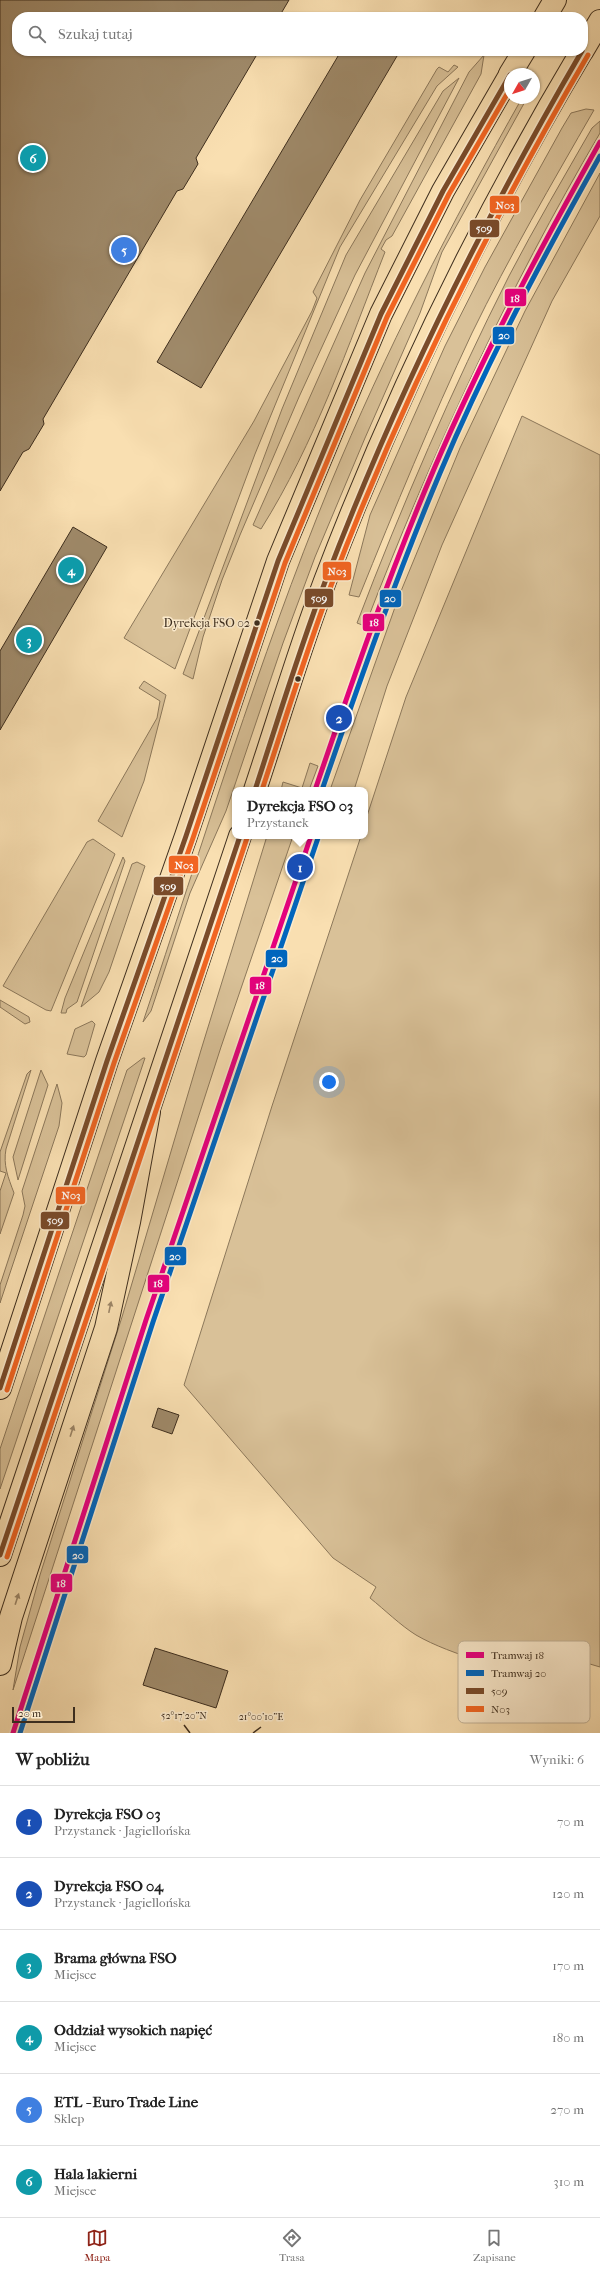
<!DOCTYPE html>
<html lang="pl">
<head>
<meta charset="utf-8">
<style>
	:root { --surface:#fff; --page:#f2f2f2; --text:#222; --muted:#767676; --line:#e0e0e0; --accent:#8f2418 }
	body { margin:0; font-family:"IM FELL French Canon",serif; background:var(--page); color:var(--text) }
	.compass { position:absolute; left:504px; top:68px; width:36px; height:36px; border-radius:50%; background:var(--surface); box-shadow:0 1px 3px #0004; rotate:231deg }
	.scale { position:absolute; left:12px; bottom:10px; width:63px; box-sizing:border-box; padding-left:4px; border:2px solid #3e2e1e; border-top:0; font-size:11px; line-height:14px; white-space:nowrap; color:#3e2e1e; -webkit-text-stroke:3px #fbeacc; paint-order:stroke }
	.you { position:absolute; left:329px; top:1082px; width:14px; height:14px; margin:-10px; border:3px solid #fff; border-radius:50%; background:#1a73e8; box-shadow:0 0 0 6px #1a73e833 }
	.badge { display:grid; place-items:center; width:26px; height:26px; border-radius:50%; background:var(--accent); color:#fff; font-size:13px; font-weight:700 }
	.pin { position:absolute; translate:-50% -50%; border:2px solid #fff; box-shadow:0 1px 4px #0006 }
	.popup { position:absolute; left:232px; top:787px; width:136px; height:52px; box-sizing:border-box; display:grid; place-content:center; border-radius:8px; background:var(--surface); filter:drop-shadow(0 1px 3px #0005); font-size:13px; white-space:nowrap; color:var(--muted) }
	.popup b { font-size:15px; color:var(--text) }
	.popup::after { content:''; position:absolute; left:50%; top:100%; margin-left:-8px; border:8px solid transparent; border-top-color:var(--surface) }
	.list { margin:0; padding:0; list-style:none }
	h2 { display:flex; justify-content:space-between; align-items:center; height:52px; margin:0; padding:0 16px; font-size:17px }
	h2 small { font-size:13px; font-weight:400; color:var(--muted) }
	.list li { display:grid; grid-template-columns:26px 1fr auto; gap:12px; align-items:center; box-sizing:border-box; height:72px; padding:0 16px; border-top:1px solid var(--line) }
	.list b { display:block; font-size:15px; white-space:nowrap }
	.list p { margin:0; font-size:13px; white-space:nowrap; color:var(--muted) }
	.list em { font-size:13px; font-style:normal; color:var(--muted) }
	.icon { flex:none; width:22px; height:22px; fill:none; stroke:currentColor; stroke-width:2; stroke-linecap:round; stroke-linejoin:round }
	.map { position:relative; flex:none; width:600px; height:1733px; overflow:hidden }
	.search { position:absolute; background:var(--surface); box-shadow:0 1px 3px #0004; left:12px; right:12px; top:12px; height:44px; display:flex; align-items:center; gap:10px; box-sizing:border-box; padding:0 14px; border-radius:16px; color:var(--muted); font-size:15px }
	.sheet { height:484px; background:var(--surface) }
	nav { display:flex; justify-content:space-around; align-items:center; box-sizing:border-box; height:56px; border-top:1px solid var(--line); background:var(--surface); font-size:11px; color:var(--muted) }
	nav a { display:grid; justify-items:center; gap:2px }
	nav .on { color:var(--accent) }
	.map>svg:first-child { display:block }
</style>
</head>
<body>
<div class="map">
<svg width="600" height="1733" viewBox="0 0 600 1733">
	<rect width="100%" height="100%" fill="#f9dfb1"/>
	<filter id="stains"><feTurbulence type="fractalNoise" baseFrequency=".005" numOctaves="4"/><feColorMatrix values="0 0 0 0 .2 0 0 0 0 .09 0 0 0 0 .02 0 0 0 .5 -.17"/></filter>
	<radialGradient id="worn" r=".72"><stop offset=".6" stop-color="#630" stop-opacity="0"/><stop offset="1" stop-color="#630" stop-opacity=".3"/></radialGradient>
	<g fill="#d9c198" stroke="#8c785b">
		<path d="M 484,55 L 481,74 L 392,236 L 386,240 L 381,249 L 385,252 C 348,346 315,443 261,529 L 253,525 L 365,273 L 469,72 Z"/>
		<polygon points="454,65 458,67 437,86 340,247 255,454 175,669 124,638 254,421 312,311 317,298 313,292 360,200 437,69 439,67 448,72"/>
		<polygon points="459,78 355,275 299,397 240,535 222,580 203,637 193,679 183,674 282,409 346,255 443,91"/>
		<path d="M 522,98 L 527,98 L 442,252 L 420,313 L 365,438 L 315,557 L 283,643 L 226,811 L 190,893 L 151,1011 L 143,1022 C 203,843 258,661 330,485 C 385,352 451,224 522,98 Z"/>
		<path d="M 586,109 L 594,110 C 552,183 509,257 472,333 C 431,420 395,508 359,597 L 349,595 L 370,515 L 445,346 L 485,267 L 562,128 L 571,113 Z"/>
		<path d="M 600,121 L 600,133 C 507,291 431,455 365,626 L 357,623 C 402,505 452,389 509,276 C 535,226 564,177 592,128 Z"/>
		<polygon points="600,173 600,216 552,301 442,545 387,686 354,790 330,790 399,596 460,448 525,311"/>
		<path d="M 522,416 L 600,455 L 600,1667 L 573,1659 L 550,1682 C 510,1669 452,1656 416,1635 C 400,1625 385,1610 370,1598 L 376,1587 L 333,1558 L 184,1385 L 272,1106 L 361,836 L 365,836 L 365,822 L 406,697 Z"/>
		<polygon points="144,681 166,695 144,781 122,837 98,821 157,718 160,701 139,688"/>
		<polygon points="310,763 318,766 309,790 281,790 283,782 302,788"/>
		<polygon points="267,836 293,836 221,1047 13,1690 20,1647 40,1575 122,1317 201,1050"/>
		<polygon points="93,839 115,854 51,1011 46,1010 3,986 87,842"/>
		<polygon points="123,857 125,861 77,1002 67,1009 66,1013 61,1013 65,998"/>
		<polygon points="137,862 145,866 109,972 99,992 81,1007 132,864"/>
		<polygon points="0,1000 29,1017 30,1022 25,1024 0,1007"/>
		<polygon points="92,1021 95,1024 86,1055 84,1057 67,1054 75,1029"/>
		<polygon points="143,1058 145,1058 0,1489 0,1449 17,1398 127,1070"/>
		<path d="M 31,1070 L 6,1149 C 3,1165 8,1177 14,1193 L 0,1234 L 0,1191 L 6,1173 L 0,1171 L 0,1152 L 27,1074 Z"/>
		<polygon points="41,1070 48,1085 18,1180 13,1157"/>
		<polygon points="57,1084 62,1103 59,1126 0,1303 0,1285 23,1215 25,1206 22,1191"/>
	</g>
	<g fill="#9f8a6a" stroke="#3e2e1e">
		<polygon points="0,0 289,0 279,17 17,17 17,51 259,51 196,158 198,164 183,189 177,191 43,419 44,424 29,449 23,452 0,491"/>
		<polygon points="341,51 400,51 201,388 157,362"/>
		<polygon points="73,527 107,547 0,730 0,651"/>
		<polygon points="158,1408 179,1415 172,1434 152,1427"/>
		<polygon points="155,1648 228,1671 216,1708 143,1685"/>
	</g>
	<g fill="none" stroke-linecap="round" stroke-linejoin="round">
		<g stroke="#3e2e1e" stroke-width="24">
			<g id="major">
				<polyline points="545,17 555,0"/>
				<polyline points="583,50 600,21"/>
				<polyline points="510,74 524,51"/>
				<path d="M 255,790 C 278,721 299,650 325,581 C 395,397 481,220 582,51"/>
				<polyline points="0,1388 107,1061 186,836 278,561 381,314 443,191 510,75"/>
				<polyline points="0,1555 240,836"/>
			</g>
		</g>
		<g stroke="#3e2e1e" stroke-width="24">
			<polyline id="highway" points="0,1664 11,1617 106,1328 129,1222 149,1112"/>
		</g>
		<use href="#major" stroke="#f9dfb1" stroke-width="22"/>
		<use href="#highway" stroke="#f9dfb1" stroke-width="22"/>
		<g stroke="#fbeacc" stroke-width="8">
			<g id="bus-1">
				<path d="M 255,790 C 278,720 299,650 325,582 C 395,397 483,221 582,51"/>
				<polyline points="0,1388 107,1061 186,836 278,561 381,314 443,191 510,75"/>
				<polyline points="0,1555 240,836"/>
			</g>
		</g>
		<g stroke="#fbeacc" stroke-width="8">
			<g id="bus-2">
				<path d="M 262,790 C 285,721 306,651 332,583 C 402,399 489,224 588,55"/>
				<polyline points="7,1390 114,1063 193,838 285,563 387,317 449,194 510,89"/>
				<polyline points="7,1557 247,838"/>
			</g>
		</g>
		<use href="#bus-1" stroke="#7a4b2a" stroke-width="5"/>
		<use href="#bus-2" stroke="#f26522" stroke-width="5"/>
		<g stroke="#fbeacc" stroke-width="8">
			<g id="tram-1">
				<path d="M 315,790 C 352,682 389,574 434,469 C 482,357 540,249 600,142"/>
				<polyline points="13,1733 146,1320 311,836"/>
			</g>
		</g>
		<g stroke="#fbeacc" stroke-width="8">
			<g id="tram-2">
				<path d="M 322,790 C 359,683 396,577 440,473 C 486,364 542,259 600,156"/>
				<polyline points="20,1733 153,1322 318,838"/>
			</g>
		</g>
		<use href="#tram-1" stroke="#e5007d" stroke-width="5"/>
		<use href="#tram-2" stroke="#0065bd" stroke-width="5"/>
	</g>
	<defs><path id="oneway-solid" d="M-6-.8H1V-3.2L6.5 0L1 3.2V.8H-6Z"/></defs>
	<g fill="#9c8668">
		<use href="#oneway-solid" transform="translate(110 1307) rotate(-78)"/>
		<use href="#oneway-solid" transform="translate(72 1431) rotate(-72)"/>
		<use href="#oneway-solid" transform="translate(17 1599) rotate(-72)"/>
	</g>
	<path fill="none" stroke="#3e2e1e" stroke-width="1.5" d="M 184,1725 L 190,1733M 253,1733 L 261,1727"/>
	<g fill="#3e2e1e" stroke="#fbeacc" stroke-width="1.5">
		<circle cx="257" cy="623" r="3.5"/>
		<circle cx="298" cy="679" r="3.5"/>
	</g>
	<g text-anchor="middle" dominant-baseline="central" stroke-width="3" stroke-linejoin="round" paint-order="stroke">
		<g font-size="12" fill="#3e2e1e" stroke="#fbeacc" text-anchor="end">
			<text x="250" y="623">Dyrekcja FSO 02</text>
		</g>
	</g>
	<rect x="458" y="1641" width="132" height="82" rx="6" fill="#fbeacc" stroke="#c2b298" stroke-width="1"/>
	<rect x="466" y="1652" width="18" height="6" fill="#e5007d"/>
	<rect x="466" y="1670" width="18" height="6" fill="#0065bd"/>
	<rect x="466" y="1688" width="18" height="6" fill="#7a4b2a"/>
	<rect x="466" y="1706" width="18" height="6" fill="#f26522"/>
	<g font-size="11" fill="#3e2e1e">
		<text x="491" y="1659">Tramwaj 18</text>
		<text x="491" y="1677">Tramwaj 20</text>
		<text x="491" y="1695">509</text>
		<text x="491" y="1713">N03</text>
	</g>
	<g font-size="10" text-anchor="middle" fill="#3e2e1e" stroke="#fbeacc" stroke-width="3" stroke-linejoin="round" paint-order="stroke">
		<text x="184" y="1719">52°17'20"N</text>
		<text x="261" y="1720">21°00'10"E</text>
	</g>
	<g stroke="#fbeacc" stroke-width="1.5">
		<rect x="489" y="195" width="31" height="19" rx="4" fill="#f26522"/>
		<rect x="469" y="219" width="31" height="19" rx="4" fill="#7a4b2a"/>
		<rect x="504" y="288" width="23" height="19" rx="4" fill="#e5007d"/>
		<rect x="492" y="326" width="23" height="19" rx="4" fill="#0065bd"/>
		<rect x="322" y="561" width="30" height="20" rx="4" fill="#f26522"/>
		<rect x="304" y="588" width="30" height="20" rx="4" fill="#7a4b2a"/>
		<rect x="379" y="589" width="23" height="19" rx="4" fill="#0065bd"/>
		<rect x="362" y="613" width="23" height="19" rx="4" fill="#e5007d"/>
		<rect x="168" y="855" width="31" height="19" rx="4" fill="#f26522"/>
		<rect x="153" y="876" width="31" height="20" rx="4" fill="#7a4b2a"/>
		<rect x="265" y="949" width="23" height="19" rx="4" fill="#0065bd"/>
		<rect x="249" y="976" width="23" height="19" rx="4" fill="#e5007d"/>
		<rect x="55" y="1186" width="31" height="19" rx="4" fill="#f26522"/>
		<rect x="40" y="1211" width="30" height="19" rx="4" fill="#7a4b2a"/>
		<rect x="164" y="1246" width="23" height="20" rx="4" fill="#0065bd"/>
		<rect x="147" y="1274" width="23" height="19" rx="4" fill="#e5007d"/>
		<rect x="66" y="1545" width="23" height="19" rx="4" fill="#0065bd"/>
		<rect x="50" y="1573" width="23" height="20" rx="4" fill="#e5007d"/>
	</g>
	<g font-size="11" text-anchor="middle" font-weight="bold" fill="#fff">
		<text x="505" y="209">N03</text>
		<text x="484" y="232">509</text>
		<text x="515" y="302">18</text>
		<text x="504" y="339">20</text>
		<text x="337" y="575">N03</text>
		<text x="319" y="602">509</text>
		<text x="390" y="602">20</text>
		<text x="374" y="626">18</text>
		<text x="184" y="869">N03</text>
		<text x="168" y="890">509</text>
		<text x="277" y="962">20</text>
		<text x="260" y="989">18</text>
		<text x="71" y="1199">N03</text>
		<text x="55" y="1224">509</text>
		<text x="175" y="1260">20</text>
		<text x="158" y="1287">18</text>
		<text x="78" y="1559">20</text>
		<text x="61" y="1587">18</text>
	</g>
	<rect width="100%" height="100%" filter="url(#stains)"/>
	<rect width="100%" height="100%" fill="url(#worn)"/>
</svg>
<svg class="compass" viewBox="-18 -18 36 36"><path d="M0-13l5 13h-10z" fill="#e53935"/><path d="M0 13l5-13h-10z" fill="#767676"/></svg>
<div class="scale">20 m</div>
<div class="you"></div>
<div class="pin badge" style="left:300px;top:867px;background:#1a4fb4">1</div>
<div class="popup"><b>Dyrekcja FSO 03</b>Przystanek</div>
<div class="pin badge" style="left:339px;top:718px;background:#1a4fb4">2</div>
<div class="pin badge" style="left:29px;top:640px;background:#0f9aa8">3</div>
<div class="pin badge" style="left:71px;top:570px;background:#0f9aa8">4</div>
<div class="pin badge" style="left:124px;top:250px;background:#3f7fe0">5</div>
<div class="pin badge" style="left:33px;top:158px;background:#0f9aa8">6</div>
<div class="search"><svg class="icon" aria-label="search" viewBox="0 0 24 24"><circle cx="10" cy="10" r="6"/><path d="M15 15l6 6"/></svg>Szukaj tutaj</div>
</div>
<section class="sheet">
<h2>W pobliżu<small>Wyniki: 6</small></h2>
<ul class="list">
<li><span class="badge" style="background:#1a4fb4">1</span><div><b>Dyrekcja FSO 03</b><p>Przystanek · Jagiellońska</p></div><em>70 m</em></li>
<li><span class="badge" style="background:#1a4fb4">2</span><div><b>Dyrekcja FSO 04</b><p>Przystanek · Jagiellońska</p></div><em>120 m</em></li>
<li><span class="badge" style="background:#0f9aa8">3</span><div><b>Brama główna FSO</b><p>Miejsce</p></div><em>170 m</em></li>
<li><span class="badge" style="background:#0f9aa8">4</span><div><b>Oddział wysokich napięć</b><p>Miejsce</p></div><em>180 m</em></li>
<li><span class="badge" style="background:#3f7fe0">5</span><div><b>ETL - Euro Trade Line</b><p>Sklep</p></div><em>270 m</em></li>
<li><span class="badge" style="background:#0f9aa8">6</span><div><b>Hala lakierni</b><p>Miejsce</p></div><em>310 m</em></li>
</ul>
</section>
<nav>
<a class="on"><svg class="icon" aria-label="map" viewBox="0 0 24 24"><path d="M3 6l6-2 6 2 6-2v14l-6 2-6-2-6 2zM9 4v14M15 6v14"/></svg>Mapa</a>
<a><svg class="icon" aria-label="directions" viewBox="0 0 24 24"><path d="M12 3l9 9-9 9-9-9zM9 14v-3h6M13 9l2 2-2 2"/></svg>Trasa</a>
<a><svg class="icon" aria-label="saved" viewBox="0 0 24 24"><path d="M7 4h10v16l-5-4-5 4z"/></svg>Zapisane</a>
</nav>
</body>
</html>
